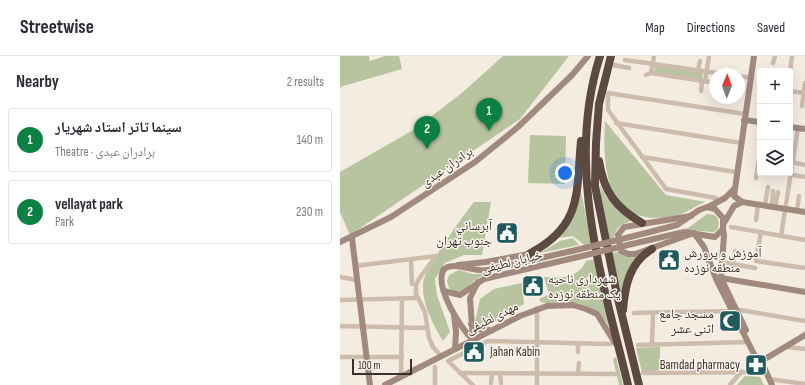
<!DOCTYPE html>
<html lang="en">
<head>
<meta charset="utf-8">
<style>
	:root { --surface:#fff; --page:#f2f2f3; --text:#2b2b33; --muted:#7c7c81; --line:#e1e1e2; --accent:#0b8043 }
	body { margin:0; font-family:"Sofia Sans Condensed","Noto Naskh Arabic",sans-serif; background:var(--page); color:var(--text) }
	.controls { position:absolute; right:12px; top:12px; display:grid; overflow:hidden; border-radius:4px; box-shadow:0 4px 16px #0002 }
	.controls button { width:36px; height:36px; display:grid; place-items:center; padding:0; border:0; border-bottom:1px solid var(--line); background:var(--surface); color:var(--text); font:20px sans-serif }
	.compass { position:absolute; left:369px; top:12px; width:36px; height:36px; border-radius:50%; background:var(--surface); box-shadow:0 4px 16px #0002; rotate:1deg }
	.scale { position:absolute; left:12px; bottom:10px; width:60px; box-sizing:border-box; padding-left:4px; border:2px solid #3b302b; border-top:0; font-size:11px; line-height:14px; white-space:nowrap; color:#3b302b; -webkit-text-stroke:3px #fbf5ee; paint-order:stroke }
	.you { position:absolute; left:225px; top:117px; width:14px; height:14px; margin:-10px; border:3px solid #fff; border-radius:50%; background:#1a73e8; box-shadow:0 0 0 6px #1a73e833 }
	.badge { display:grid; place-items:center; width:26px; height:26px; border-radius:50%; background:var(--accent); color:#fff; font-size:13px; font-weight:700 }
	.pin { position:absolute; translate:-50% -33px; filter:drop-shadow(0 1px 2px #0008) }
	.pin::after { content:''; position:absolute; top:21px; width:14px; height:12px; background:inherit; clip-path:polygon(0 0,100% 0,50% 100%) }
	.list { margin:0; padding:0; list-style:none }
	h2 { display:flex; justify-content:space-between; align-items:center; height:52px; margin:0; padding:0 16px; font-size:17px }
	h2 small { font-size:13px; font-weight:400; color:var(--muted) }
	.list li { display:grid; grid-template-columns:26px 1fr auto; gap:12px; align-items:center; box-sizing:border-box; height:64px; margin:0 8px 8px; padding:0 8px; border:1px solid var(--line); border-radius:4px }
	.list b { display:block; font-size:15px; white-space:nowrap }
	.list p { margin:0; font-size:13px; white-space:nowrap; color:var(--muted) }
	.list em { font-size:13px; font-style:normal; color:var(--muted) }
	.icon { flex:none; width:22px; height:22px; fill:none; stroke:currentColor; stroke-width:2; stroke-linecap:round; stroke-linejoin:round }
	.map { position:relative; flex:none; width:465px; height:329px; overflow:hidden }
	header { display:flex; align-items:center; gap:24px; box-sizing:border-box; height:56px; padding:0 20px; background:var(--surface); border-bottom:1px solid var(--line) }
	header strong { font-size:19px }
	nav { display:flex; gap:22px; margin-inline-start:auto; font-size:14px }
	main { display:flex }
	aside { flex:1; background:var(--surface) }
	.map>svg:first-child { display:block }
</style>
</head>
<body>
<header>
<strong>Streetwise</strong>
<nav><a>Map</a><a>Directions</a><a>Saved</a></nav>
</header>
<main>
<aside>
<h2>Nearby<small>2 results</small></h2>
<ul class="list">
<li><span class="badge">1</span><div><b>سینما تاتر استاد شهریار</b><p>Theatre · برادران عبدی</p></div><em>140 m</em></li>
<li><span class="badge">2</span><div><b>vellayat park</b><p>Park</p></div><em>230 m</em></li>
</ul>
</aside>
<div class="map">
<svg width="465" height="329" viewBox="0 0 465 329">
	<rect width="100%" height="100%" fill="#f4ebe1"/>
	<g fill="#b8c4a0">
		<polygon points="0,0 29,0 30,5 45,0 59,0 62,13 0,31"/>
		<polygon points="163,0 229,0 180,63 10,179 0,156 0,116 75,73 123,36"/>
		<polygon points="315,9 363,16 362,24 314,16"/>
		<path d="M 265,65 L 326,139 L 366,146 C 354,149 348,158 333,160 C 267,173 262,114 265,65 Z"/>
		<polygon points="190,79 226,80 225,128 188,127"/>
		<path d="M 260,128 L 266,141 L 291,165 C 281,168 276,171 274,182 L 269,183 L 261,142 Z"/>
		<polygon points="241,135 251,187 244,189 233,180 218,182 224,174 239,136"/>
		<path d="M 134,146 L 151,146 L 142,199 L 124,199 L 105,207 L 95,223 L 97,239 L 110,276 L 103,285 C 93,268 82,249 83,228 C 83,214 124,159 134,146 Z"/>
		<path d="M 367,158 C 378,158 380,164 378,173 L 374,176 L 342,174 L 348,172 Z"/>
		<polygon points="233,182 239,189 200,197 220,185"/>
		<path d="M 278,196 L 287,201 L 298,200 C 287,215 283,226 282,245 L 271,197 Z"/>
		<path d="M 255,203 L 272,274 C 260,255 245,245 223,246 C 215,246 208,248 201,246 L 199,243 L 209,238 L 204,221 C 222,222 237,223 246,205 Z"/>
		<path d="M 119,214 L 133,218 L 145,218 C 142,220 137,222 134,225 C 125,233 121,240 109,232 L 107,225 L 109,219 Z"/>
		<polygon points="182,227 184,248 146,271 139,271 135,266 140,243 154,233"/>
		<polygon points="320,291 320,314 302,316 296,292"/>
		<polygon points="276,301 283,329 279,329 273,303"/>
		<polygon points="405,320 420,321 424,329 397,329"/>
	</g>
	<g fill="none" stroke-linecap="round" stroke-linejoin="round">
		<g stroke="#cdbbac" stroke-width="4.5">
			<polyline points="314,0 311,17 370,26"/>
			<polyline points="285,4 384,18"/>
			<polyline points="433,7 435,0"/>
			<polyline points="268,8 289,12"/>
			<polyline points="358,14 360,5"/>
			<polyline points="450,16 452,0"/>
			<polyline points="306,19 311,17"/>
			<polyline points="399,20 411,22"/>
			<polyline points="365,25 369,0"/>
			<polyline points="361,35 362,25"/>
			<polyline points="450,35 464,37"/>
			<polyline points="384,43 384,42"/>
			<polyline points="462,50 465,27"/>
			<polyline points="276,67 401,87"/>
			<polyline points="302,101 396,116"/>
			<polyline points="451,106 465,109"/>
			<polyline points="442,117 465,121"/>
			<polyline points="416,122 420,98"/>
			<polyline points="376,142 326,133 268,54 268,37 405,58"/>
			<polyline points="425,149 428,131"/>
			<polyline points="432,150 433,135"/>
			<polyline points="435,151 438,136"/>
			<polyline points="457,154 459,140"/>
			<polyline points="416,164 418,148"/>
			<polyline points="391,171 465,184"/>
			<polyline points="421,176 416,205 465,212"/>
			<polyline points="441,180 458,72"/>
			<polyline points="96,200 79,223 76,229 76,238 85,256 89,282 93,291 101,300"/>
			<polyline points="71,204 72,228"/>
			<polyline points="382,206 415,212"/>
			<polyline points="393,208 395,195"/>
			<polyline points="15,210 96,200"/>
			<polyline points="0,221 17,224"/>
			<polyline points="0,244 78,242"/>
			<polyline points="197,252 197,329"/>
			<polyline points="400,254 465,265"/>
			<polyline points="294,257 392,255"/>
			<polyline points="0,270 87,272"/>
			<polyline points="312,288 313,257"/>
			<polyline points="298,289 408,286"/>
			<polyline points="447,291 465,293"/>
			<polyline points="238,296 238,288"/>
			<polyline points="0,301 62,301"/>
			<polyline points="95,311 95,329"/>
			<polyline points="120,317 275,318"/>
			<polyline points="160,317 161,327"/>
			<polyline points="238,317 239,307"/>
			<polyline points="303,317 425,316"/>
			<polyline points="61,320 62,244"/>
			<polyline points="429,323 465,328"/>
			<polyline points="151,327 152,317"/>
			<polyline points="133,329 108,305 148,285 270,288"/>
			<polyline points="390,329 401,316"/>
		</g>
		<g stroke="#a18a7d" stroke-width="6">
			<polyline points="414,0 394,140 402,146 465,156"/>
			<polyline points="404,64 420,66"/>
			<polyline points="450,71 465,73"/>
			<polyline points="368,151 385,142 394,133"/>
			<polyline points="351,160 284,171 278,179 281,195 288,198 295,198 354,177 364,191 376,223 416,302 420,306"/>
			<polyline points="384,167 394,150 402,146"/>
			<polyline points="290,181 337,169 359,154 367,151 375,153 383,162 383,173 375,181 344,176 292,188"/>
			<polyline points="12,182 30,329"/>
			<polyline points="0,186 51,161 135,106 178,71 232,19 248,0"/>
			<polyline points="118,209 146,206 189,198"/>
			<polyline points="381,222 406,274"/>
			<polyline points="381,222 465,236"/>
			<polyline points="381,222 384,179 383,173"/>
			<path d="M 138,226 L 130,242 L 133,284 C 121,272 93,230 104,213 C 116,205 132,216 147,214 L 232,195"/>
			<polyline points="104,235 120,239 144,223 238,201"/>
			<polyline points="114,259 116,276 115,293"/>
			<path d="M 131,268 C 137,273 141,275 149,274"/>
			<polyline points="420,302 432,329"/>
			<polyline points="420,306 465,279"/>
			<polyline points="45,329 180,260 207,250 233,249 246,253 257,258 275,287"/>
		</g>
		<g stroke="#5c4a42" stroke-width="8">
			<path d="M 260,0 C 225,110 262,222 288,329"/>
			<polyline points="271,0 259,48 256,87 255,130 277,239 299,329"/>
			<path d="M 259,105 C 264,136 275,151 302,167"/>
			<path d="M 189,198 C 243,170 236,137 241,85"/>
			<path d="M 283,254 C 285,230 289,207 312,193"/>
		</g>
		<g stroke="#a18a7d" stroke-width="6">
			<polyline points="232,195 290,181"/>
			<polyline points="238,201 292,188"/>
		</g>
	</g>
	<defs>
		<g id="civic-square" transform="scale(1.15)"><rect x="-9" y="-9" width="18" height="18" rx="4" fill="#1f5a5e" stroke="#fbf5ee"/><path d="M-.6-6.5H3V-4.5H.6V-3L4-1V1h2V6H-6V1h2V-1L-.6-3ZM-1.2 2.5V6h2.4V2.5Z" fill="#fff"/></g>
		<g id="mosque-square" transform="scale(1.15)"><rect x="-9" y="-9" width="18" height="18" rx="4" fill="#1f5a5e" stroke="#fbf5ee"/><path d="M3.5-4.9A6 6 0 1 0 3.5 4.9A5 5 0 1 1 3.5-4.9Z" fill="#fff"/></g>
		<g id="pharmacy-square" transform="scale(1.15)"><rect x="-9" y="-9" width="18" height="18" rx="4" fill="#1f5a5e" stroke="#fbf5ee"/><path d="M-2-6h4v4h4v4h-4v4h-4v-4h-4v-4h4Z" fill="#fff"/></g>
	</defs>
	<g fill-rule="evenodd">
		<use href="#civic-square" x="167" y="177"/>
		<use href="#civic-square" x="329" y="204"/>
		<use href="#civic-square" x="193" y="230"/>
		<use href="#mosque-square" x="390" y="265"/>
		<use href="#civic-square" x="134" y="296"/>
		<use href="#pharmacy-square" x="416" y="309"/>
	</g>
	<g text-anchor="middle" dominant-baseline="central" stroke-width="3" stroke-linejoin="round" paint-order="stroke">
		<g font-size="13" fill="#3b302b" stroke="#fbf5ee">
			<text transform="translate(107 111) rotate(-35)">برادران عبدی</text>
			<text transform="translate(172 206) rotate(-14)">خیابان لطیفی</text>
			<text transform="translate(152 262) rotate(-27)">مهدی لطیفی</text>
		</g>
		<g font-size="13" fill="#3b302b" stroke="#fbf5ee" text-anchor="end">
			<text x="152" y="170">آبرساني<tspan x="152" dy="15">جنوب تهران</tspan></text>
			<text x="344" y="197" text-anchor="start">آموزش و پرورش<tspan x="344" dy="15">منطقه نوزده</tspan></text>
			<text x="208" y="223" text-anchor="start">شهرداری ناحیه<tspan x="208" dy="15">یک منطقه نوزده</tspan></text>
			<text x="374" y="258">مسجد جامع<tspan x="374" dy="15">اثنی عشر</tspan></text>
			<text x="150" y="296" text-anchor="start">Jahan Kabin</text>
			<text x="400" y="309">Bamdad pharmacy</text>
		</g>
	</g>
</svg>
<div class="controls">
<button>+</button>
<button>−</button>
<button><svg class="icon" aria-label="layers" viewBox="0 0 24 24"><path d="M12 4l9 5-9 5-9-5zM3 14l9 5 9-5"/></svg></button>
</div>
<svg class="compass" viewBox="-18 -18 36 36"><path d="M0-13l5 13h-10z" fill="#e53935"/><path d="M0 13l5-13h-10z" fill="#7c7c81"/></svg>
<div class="scale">100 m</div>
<div class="you"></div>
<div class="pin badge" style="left:149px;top:75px">1</div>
<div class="pin badge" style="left:87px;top:93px">2</div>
</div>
</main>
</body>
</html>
